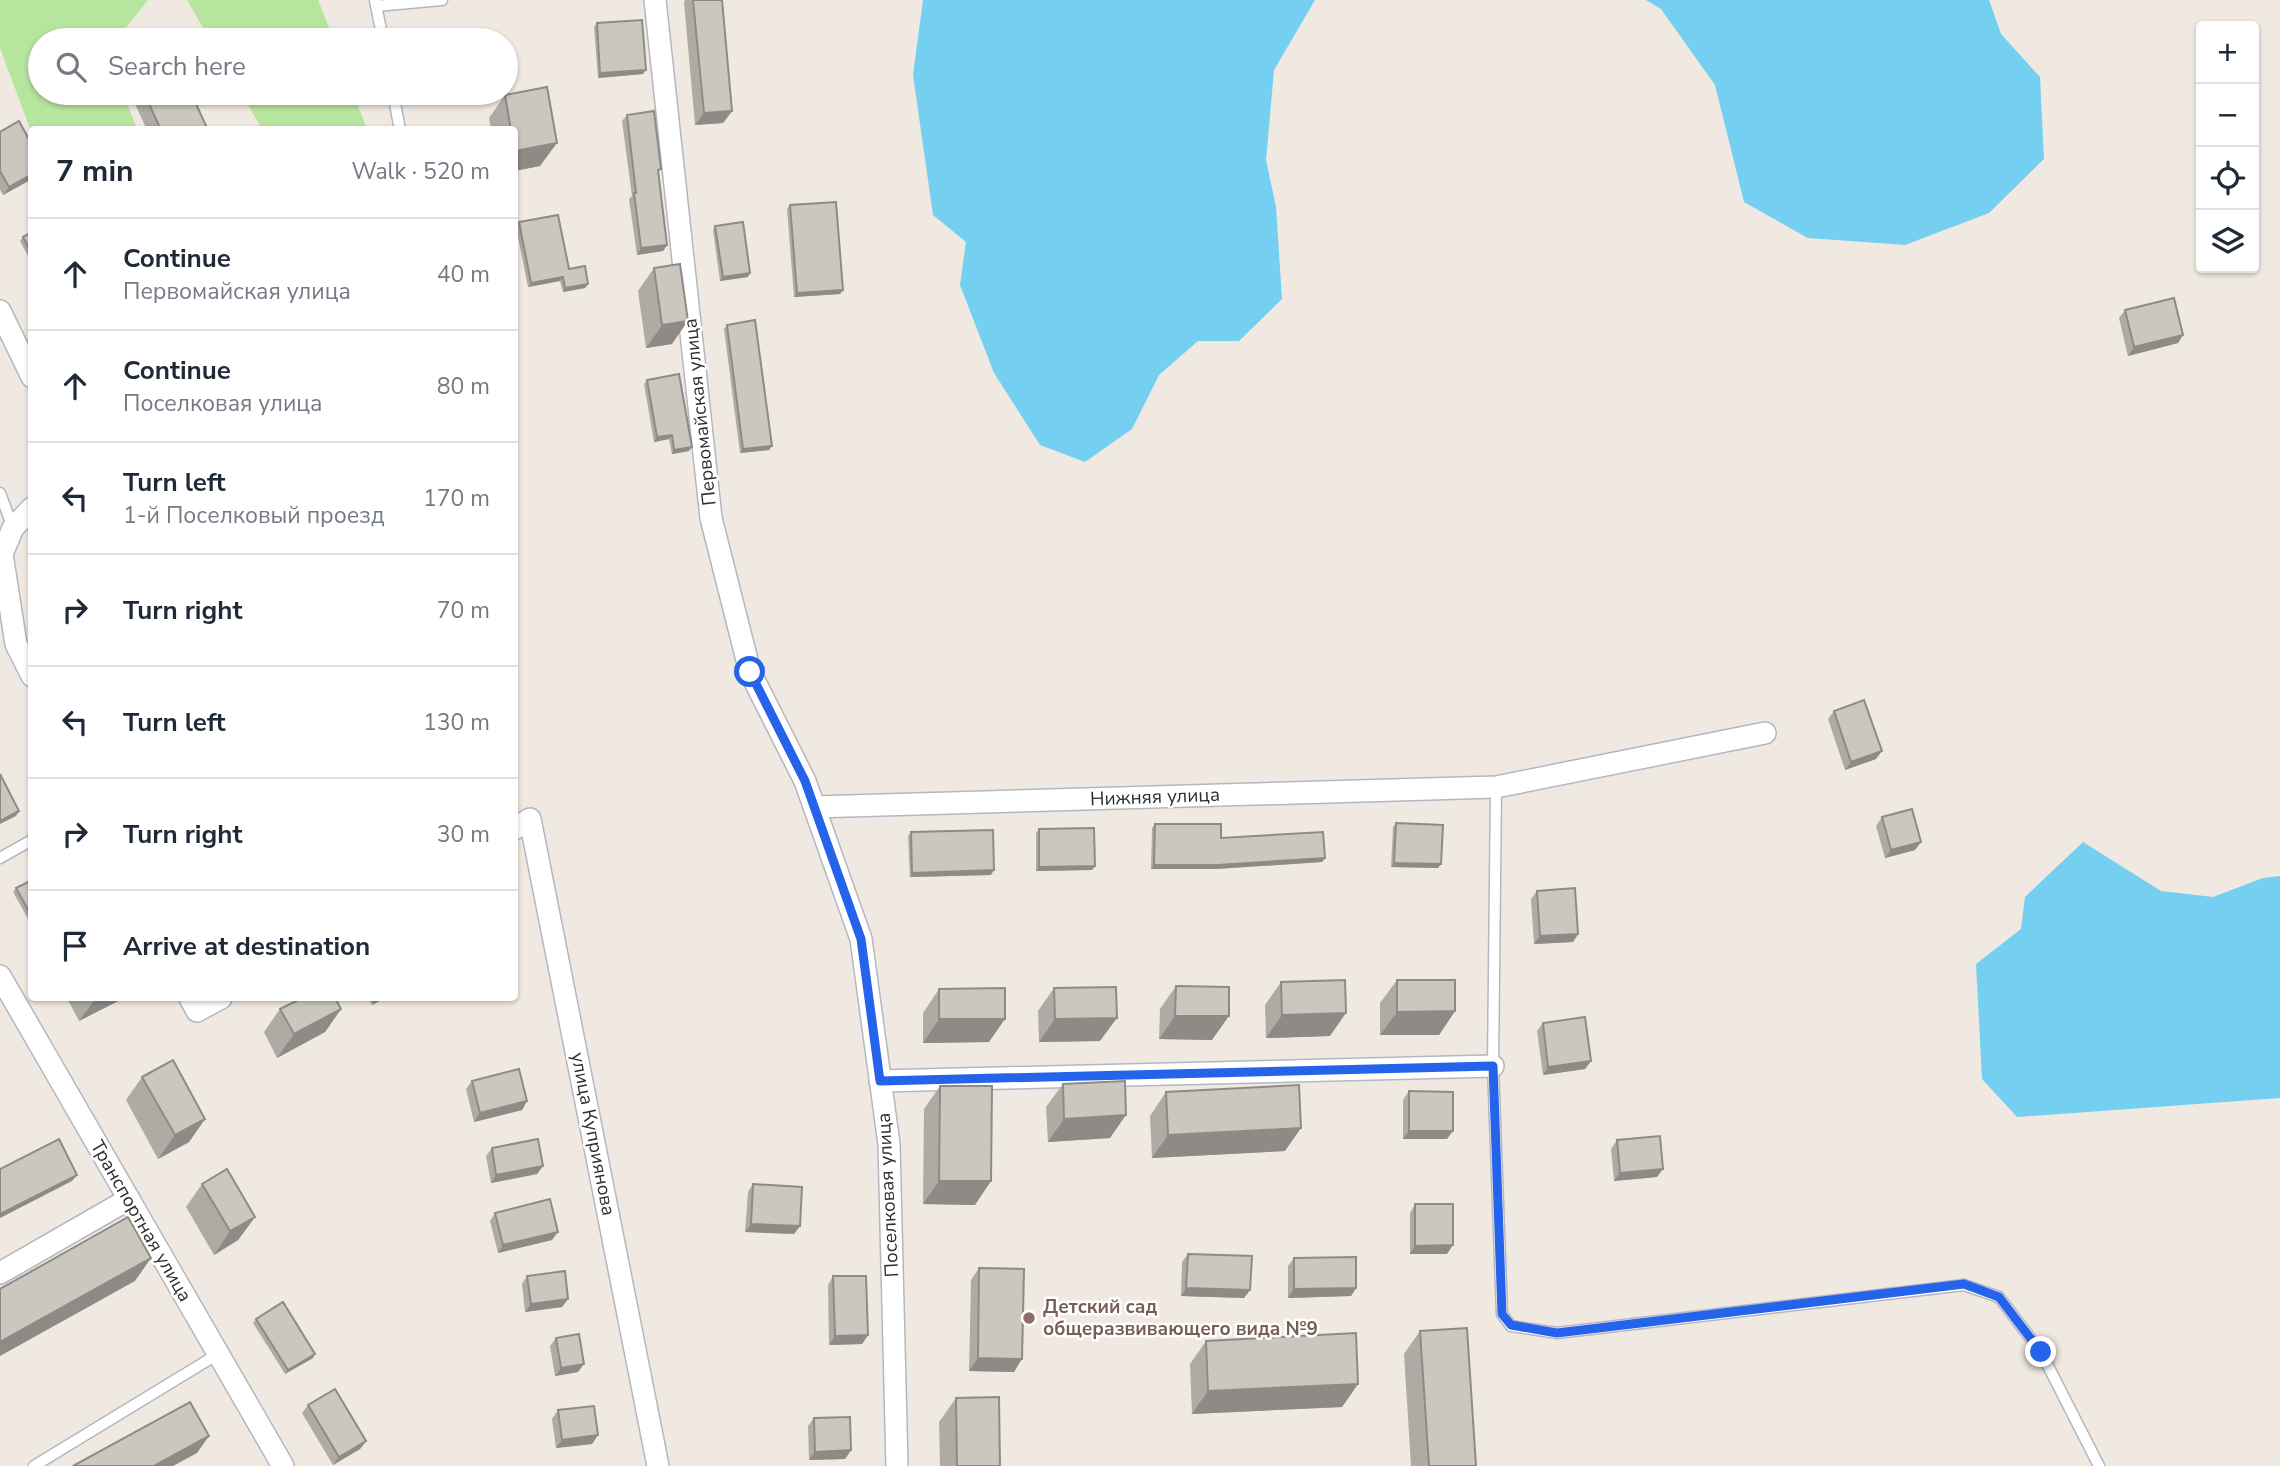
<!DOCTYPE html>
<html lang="en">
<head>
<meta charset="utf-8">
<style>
	:root { --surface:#fff; --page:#f6f6f7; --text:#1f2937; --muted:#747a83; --line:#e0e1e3 }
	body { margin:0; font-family:"Nunito Sans",sans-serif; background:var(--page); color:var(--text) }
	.controls { position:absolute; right:21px; top:21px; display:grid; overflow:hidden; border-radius:7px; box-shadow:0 2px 5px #0004 }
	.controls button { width:63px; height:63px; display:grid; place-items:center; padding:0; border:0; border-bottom:2px solid var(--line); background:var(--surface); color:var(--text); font:35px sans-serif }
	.stop { position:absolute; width:21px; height:21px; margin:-16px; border:5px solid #2563eb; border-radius:50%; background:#fff }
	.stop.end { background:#2563eb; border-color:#fff; box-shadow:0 2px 7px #0008 }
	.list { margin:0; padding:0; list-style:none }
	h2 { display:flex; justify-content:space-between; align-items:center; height:91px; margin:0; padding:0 28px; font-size:30px }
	h2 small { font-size:23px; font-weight:400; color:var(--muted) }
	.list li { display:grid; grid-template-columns:46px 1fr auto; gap:21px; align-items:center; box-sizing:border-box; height:112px; padding:0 28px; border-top:2px solid var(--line) }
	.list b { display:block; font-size:26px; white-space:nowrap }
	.list p { margin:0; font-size:23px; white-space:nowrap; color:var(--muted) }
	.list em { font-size:23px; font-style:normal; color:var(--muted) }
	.icon { flex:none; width:38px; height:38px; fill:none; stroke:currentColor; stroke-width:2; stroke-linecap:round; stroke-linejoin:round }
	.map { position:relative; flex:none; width:2280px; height:1466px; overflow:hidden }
	.search { position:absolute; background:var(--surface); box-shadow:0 2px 5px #0004; left:28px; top:28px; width:490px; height:77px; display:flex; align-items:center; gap:18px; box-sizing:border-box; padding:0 24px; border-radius:38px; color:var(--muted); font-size:26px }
	.panel { position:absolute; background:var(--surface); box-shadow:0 2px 5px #0004; left:28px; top:126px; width:490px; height:875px; border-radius:7px }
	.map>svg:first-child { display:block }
</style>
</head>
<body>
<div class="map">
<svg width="2280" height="1466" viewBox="0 0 2280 1466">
	<rect width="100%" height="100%" fill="#efe9e1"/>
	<g fill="#b6e59e">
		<polygon points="0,0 148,0 116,40 40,40 40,93 123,93 137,129 31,131 0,48"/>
		<polygon points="187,0 318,0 334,40 210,40"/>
		<polygon points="241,93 353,93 367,129 262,129"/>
	</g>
	<g fill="#75cff0">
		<polygon points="923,0 1315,0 1274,70 1266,160 1276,207 1282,299 1239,341 1198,341 1159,375 1132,429 1085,462 1040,445 994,373 960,285 966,242 933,215 913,75"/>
		<polygon points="1646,0 1989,0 2001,34 2040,77 2044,159 1989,213 1905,245 1808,238 1744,202 1715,85 1661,9"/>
		<polygon points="2083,842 2161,891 2213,897 2263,878 2280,876 2280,1098 2017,1117 1982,1079 1976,964 2021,929 2025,897"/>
	</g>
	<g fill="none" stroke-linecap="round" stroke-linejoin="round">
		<g stroke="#b4b7c1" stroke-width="13">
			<g id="lane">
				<polyline points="375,0 383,40"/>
				<polyline points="376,6 442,0"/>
				<polyline points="393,93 400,130"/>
				<polyline points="0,493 13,528"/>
				<polyline points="1496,787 1493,1066 1502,1314 1511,1326 1557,1333 1964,1285 1999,1297 2041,1352 2099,1466"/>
				<polyline points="0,858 32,840"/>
				<polyline points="34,1466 218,1354"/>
			</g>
		</g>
		<g stroke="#b4b7c1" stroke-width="24">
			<g id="street">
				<polyline points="655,0 711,518 750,672 805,781 861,939 889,1144 897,1466"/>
				<polyline points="0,311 32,377"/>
				<polyline points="32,508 13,528 2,554 16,644 32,676"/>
				<polyline points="814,807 1496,787 1765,733"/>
				<polyline points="514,829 530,819 658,1466"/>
				<polyline points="0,976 283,1466"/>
				<polyline points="190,998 197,1011 221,998"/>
				<polyline points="880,1081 1493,1066"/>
				<polyline points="0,1273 129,1199"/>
			</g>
		</g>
		<use href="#lane" stroke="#fff" stroke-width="10"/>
		<use href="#street" stroke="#fff" stroke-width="21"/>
	</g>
	<g fill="#afaba4">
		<polygon points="685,0 722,0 732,111 723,123 695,125 684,2"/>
		<polygon points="597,23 643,74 598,78 594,27"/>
		<polygon points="130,93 191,93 208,130 147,130"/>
		<polygon points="505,95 540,166 514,171 514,130 491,130 489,118"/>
		<polygon points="627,115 658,174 667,245 663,251 637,255 629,199 632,196 622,121"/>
		<polygon points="0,132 32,179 3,195 0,190"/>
		<polygon points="790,205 843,290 840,294 794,297 787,209"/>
		<polygon points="519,222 569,269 588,284 585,288 563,292 560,281 528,287 516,227"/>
		<polygon points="715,226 748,277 720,281 713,230"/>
		<polygon points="32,232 32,263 20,241 23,237"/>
		<polygon points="654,268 672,344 646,348 638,291"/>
		<polygon points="2125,310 2183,335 2178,343 2128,356 2119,318"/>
		<polygon points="727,325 769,450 740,453 724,329"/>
		<polygon points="647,380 689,451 672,454 669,439 654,442 644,384"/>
		<polygon points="1834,711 1876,759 1845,770 1828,719"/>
		<polygon points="1882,817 1915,850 1885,858 1876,826"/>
		<polygon points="1396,823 1438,868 1391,867 1393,827"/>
		<polygon points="1155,824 1221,838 1325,858 1322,862 1215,869 1151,869 1152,828"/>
		<polygon points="1039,829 1095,866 1092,870 1036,871 1036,833"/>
		<polygon points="911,832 991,875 910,877 908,836"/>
		<polygon points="32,880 32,926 13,892 16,888"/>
		<polygon points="1537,891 1578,934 1573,942 1534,944 1531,899"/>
		<polygon points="1397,980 1455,1011 1439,1035 1380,1035 1380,1003"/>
		<polygon points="1281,982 1330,1036 1266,1038 1265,1005"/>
		<polygon points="1176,986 1212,1040 1159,1039 1160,1009"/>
		<polygon points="1054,988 1100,1041 1039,1042 1038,1011"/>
		<polygon points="939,989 989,1042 923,1043 923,1013"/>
		<polygon points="69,998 124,998 79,1021 68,1000"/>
		<polygon points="368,998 385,998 372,1005"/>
		<polygon points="280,1009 341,1009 325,1032 277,1058 264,1032"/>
		<polygon points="1543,1023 1591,1061 1585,1069 1543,1075 1537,1031"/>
		<polygon points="142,1077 205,1119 189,1142 158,1159 126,1100"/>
		<polygon points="472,1081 527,1101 522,1110 474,1122 466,1089"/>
		<polygon points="1063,1084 1110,1138 1048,1142 1046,1107"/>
		<polygon points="940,1086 975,1205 923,1204 924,1109"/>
		<polygon points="1409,1091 1447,1139 1403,1139 1403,1100"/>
		<polygon points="1166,1092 1285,1151 1152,1158 1150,1116"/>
		<polygon points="1617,1140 1657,1177 1614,1181 1611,1149"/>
		<polygon points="492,1148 543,1166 537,1174 491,1183 486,1156"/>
		<polygon points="202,1184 255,1217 238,1240 214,1255 186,1207"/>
		<polygon points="753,1184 800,1226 794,1234 745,1232 748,1192"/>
		<polygon points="1415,1204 1447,1254 1410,1254 1410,1213"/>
		<polygon points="495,1213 552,1240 498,1253 490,1221"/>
		<polygon points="1188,1254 1250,1290 1244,1298 1181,1296 1182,1262"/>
		<polygon points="1294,1258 1356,1288 1351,1296 1288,1298 1288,1266"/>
		<polygon points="979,1268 1014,1372 969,1371 971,1280"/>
		<polygon points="527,1276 568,1299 562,1307 525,1312 522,1284"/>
		<polygon points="833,1276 868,1335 862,1344 829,1345 828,1285"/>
		<polygon points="256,1319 313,1358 285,1374 253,1323"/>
		<polygon points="1420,1331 1476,1466 1411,1466 1404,1354"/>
		<polygon points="556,1338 578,1372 555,1376 550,1346"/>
		<polygon points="1206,1341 1358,1384 1342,1407 1192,1414 1190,1364"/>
		<polygon points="956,1398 1000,1466 940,1466 939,1422"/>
		<polygon points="308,1405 366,1441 360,1449 333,1465 302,1413"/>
		<polygon points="558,1410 598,1435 592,1444 556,1448 552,1419"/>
		<polygon points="814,1418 851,1450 845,1459 809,1460 808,1426"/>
	</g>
	<g fill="#8e8b86">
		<polygon points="646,70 643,74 598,78 600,73"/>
		<polygon points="732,111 723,123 695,125 704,113"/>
		<polygon points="557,143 540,166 514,171 515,151"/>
		<polygon points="32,174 32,179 3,195 9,187"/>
		<polygon points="667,245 663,251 637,255 641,248"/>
		<polygon points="750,273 748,277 720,281 723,277"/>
		<polygon points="563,277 560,281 528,287 531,283"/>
		<polygon points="588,284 585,288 563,292 565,288"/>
		<polygon points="843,290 840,294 794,297 797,293"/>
		<polygon points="688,321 672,344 646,348 662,325"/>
		<polygon points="2183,335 2178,343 2128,356 2134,347"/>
		<polygon points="672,435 669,439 654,442 657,437"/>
		<polygon points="772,446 769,450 740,453 743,449"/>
		<polygon points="692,447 689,451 672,454 674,450"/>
		<polygon points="1882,751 1876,759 1845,770 1851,762"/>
		<polygon points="19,811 16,816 0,824 0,821"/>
		<polygon points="1921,842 1915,850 1885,858 1891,850"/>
		<polygon points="1325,858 1322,862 1215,869 1151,869 1154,865"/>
		<polygon points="1394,863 1441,864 1438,868 1391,867"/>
		<polygon points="1095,866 1092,870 1036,871 1039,867"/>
		<polygon points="994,870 991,875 910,877 912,873"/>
		<polygon points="1578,934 1573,942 1534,944 1540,936"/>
		<polygon points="96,998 124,998 79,1021"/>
		<polygon points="380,998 385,998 372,1005 375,1000"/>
		<polygon points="341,1009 325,1032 277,1058 294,1034"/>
		<polygon points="1455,1011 1439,1035 1380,1035 1397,1012"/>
		<polygon points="1346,1013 1330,1036 1266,1038 1282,1015"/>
		<polygon points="1175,1016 1229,1016 1212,1040 1159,1039"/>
		<polygon points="1117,1018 1100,1041 1039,1042 1055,1019"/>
		<polygon points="939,1019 1005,1019 989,1042 923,1043"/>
		<polygon points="1591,1061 1585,1069 1543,1075 1548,1067"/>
		<polygon points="527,1101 522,1110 474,1122 480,1113"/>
		<polygon points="1126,1115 1110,1138 1048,1142 1064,1119"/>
		<polygon points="205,1119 189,1142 158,1159 175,1135"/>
		<polygon points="1301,1128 1285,1151 1152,1158 1168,1135"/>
		<polygon points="1409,1131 1453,1131 1447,1139 1403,1139"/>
		<polygon points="543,1166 537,1174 491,1183 496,1175"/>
		<polygon points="1663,1169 1657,1177 1614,1181 1620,1173"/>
		<polygon points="77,1175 72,1181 0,1218 0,1214"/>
		<polygon points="939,1181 991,1181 975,1205 923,1204"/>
		<polygon points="255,1217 238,1240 214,1255 230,1231"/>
		<polygon points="751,1224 800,1226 794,1234 745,1232"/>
		<polygon points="558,1232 552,1240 498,1253 503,1245"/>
		<polygon points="1453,1245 1447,1254 1410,1254 1415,1246"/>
		<polygon points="151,1258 135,1281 0,1356 0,1342"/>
		<polygon points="1186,1288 1250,1290 1244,1298 1181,1296"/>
		<polygon points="1356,1288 1351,1296 1288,1298 1294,1289"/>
		<polygon points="568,1299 562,1307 525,1312 531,1304"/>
		<polygon points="868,1335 862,1344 829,1345 835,1336"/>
		<polygon points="315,1354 313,1358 285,1374 288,1370"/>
		<polygon points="978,1358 1022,1359 1014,1372 969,1371"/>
		<polygon points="584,1364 578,1372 555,1376 561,1368"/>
		<polygon points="1358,1384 1342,1407 1192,1414 1208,1391"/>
		<polygon points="598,1435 592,1444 556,1448 562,1440"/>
		<polygon points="209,1436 197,1453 173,1466 154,1466"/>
		<polygon points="366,1441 360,1449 333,1465 339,1457"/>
		<polygon points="851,1450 845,1459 809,1460 815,1452"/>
	</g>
	<g fill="#cbc7bf" stroke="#8e8b86" stroke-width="2">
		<polygon points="693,0 722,0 732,111 704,113"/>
		<polygon points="642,20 646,70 600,73 597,23"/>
		<polygon points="547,87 557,143 515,151 514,130 511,130 505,95"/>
		<polygon points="144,93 191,93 208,130 161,130"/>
		<polygon points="654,111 661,169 658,170 667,245 641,248 634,193 636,193 627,115"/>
		<polygon points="19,121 32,145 32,174 9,187 0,171 0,132"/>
		<polygon points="836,202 843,290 797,293 790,205"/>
		<polygon points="558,215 569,269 585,266 588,284 565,288 563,277 531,283 519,222"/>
		<polygon points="743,222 750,273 723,277 715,226"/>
		<polygon points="32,232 32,254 23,237"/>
		<polygon points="680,264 688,321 662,325 654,268"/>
		<polygon points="2174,298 2183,335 2134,347 2125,310"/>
		<polygon points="755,320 772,446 743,449 727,325"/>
		<polygon points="679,374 692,447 674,450 672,435 657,437 647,380"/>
		<polygon points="1864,700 1882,751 1851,762 1834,711"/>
		<polygon points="0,774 19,811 0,821"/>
		<polygon points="1912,809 1921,842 1891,850 1882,817"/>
		<polygon points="1396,823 1443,825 1441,864 1394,863"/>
		<polygon points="1155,824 1221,824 1221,838 1323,832 1325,858 1218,865 1154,865"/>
		<polygon points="1094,828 1095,866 1039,867 1039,829"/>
		<polygon points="993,830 994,870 912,873 911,832"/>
		<polygon points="32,880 32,917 16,888"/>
		<polygon points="1575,888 1578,934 1540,936 1537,891"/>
		<polygon points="1345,980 1346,1013 1282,1015 1281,982"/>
		<polygon points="1397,980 1455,980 1455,1011 1397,1012"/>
		<polygon points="1176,986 1229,987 1229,1016 1175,1016"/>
		<polygon points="1116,987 1117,1018 1055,1019 1054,988"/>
		<polygon points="1005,988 1005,1019 939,1019 939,989"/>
		<polygon points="302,998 335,998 341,1009 294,1034 280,1009"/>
		<polygon points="1585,1017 1591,1061 1548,1067 1543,1023"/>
		<polygon points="173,1060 205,1119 175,1135 142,1077"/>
		<polygon points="519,1069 527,1101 480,1113 472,1081"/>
		<polygon points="1125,1081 1126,1115 1064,1119 1063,1084"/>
		<polygon points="1299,1085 1301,1128 1168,1135 1166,1092"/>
		<polygon points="940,1086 992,1086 991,1181 939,1181"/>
		<polygon points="1409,1091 1453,1092 1453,1131 1409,1131"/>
		<polygon points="1660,1136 1663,1169 1620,1173 1617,1140"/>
		<polygon points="59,1139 77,1175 0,1214 0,1169"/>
		<polygon points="538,1139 543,1166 496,1175 492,1148"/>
		<polygon points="227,1169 255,1217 230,1231 202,1184"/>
		<polygon points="753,1184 802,1187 800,1226 751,1224"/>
		<polygon points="550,1199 558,1232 503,1245 495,1213"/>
		<polygon points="1415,1204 1453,1204 1453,1245 1415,1246"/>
		<polygon points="128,1217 151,1258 0,1342 0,1289"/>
		<polygon points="1188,1254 1252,1256 1250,1290 1186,1288"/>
		<polygon points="1356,1257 1356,1288 1294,1289 1294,1258"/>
		<polygon points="979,1268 1024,1269 1022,1359 978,1358"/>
		<polygon points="565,1271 568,1299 531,1304 527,1276"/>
		<polygon points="833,1276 866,1276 868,1335 835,1336"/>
		<polygon points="283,1302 315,1354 288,1370 256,1319"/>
		<polygon points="1467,1328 1476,1466 1429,1466 1420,1331"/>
		<polygon points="1356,1333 1358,1384 1208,1391 1206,1341"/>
		<polygon points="579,1334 584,1364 561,1368 556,1338"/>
		<polygon points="335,1389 366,1441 339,1457 308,1405"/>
		<polygon points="999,1397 1000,1466 957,1466 956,1398"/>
		<polygon points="190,1402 209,1436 154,1466 73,1466"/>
		<polygon points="594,1406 598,1435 562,1440 558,1410"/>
		<polygon points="850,1417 851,1450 815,1452 814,1418"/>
	</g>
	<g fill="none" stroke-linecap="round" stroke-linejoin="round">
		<polyline stroke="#2563eb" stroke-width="9" points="750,672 805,781 861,939 880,1081 1493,1066 1502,1314 1511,1325 1557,1333 1964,1284 1999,1297 2041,1352"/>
	</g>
	<circle fill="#8d6e63" stroke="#fff" stroke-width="2.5" cx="1029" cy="1318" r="7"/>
	<g text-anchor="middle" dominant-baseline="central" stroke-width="5" stroke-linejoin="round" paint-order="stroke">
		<g font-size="19" fill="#2e2e2e" stroke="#fff">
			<text transform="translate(700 412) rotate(-96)">Первомайская улица</text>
			<text transform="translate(1155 797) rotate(-2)">Нижняя улица</text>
			<text transform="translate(593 1134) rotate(79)">улица Куприянова</text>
			<text transform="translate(888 1195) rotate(-93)">Поселковая улица</text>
			<text transform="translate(141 1221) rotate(60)">Транспортная улица</text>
		</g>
		<g font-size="19" font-weight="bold" fill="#785e54" stroke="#fff" text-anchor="start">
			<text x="1043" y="1307">Детский сад<tspan x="1043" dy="22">общеразвивающего вида №9</tspan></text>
		</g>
	</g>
</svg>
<div class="controls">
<button>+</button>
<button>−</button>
<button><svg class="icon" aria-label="locate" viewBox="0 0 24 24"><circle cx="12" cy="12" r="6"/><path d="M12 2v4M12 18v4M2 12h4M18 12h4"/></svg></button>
<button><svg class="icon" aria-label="layers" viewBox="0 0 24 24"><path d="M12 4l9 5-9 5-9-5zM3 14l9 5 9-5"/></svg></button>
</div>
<div class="stop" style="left:750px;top:672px"></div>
<div class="stop end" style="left:2041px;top:1352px"></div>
<div class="search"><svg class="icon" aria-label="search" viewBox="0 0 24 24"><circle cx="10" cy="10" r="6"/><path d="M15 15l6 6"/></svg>Search here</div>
<section class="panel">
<h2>7 min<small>Walk · 520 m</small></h2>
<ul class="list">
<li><svg class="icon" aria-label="ahead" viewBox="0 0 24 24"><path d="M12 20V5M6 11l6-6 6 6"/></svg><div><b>Continue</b><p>Первомайская улица</p></div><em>40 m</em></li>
<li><svg class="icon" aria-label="ahead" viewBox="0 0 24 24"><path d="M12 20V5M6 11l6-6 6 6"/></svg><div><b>Continue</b><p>Поселковая улица</p></div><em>80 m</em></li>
<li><svg class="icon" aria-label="left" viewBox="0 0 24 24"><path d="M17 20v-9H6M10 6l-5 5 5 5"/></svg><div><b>Turn left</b><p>1-й Поселковый проезд</p></div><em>170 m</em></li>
<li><svg class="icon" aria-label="right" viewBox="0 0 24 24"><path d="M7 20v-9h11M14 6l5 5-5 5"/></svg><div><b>Turn right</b></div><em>70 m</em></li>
<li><svg class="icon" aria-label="left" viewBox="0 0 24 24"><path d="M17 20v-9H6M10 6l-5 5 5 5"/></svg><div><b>Turn left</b></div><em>130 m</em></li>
<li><svg class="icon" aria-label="right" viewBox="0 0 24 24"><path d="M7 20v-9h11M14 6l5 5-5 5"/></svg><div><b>Turn right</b></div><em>30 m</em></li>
<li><svg class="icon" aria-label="arrive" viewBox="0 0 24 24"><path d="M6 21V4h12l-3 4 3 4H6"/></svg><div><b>Arrive at destination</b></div></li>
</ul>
</section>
</div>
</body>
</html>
